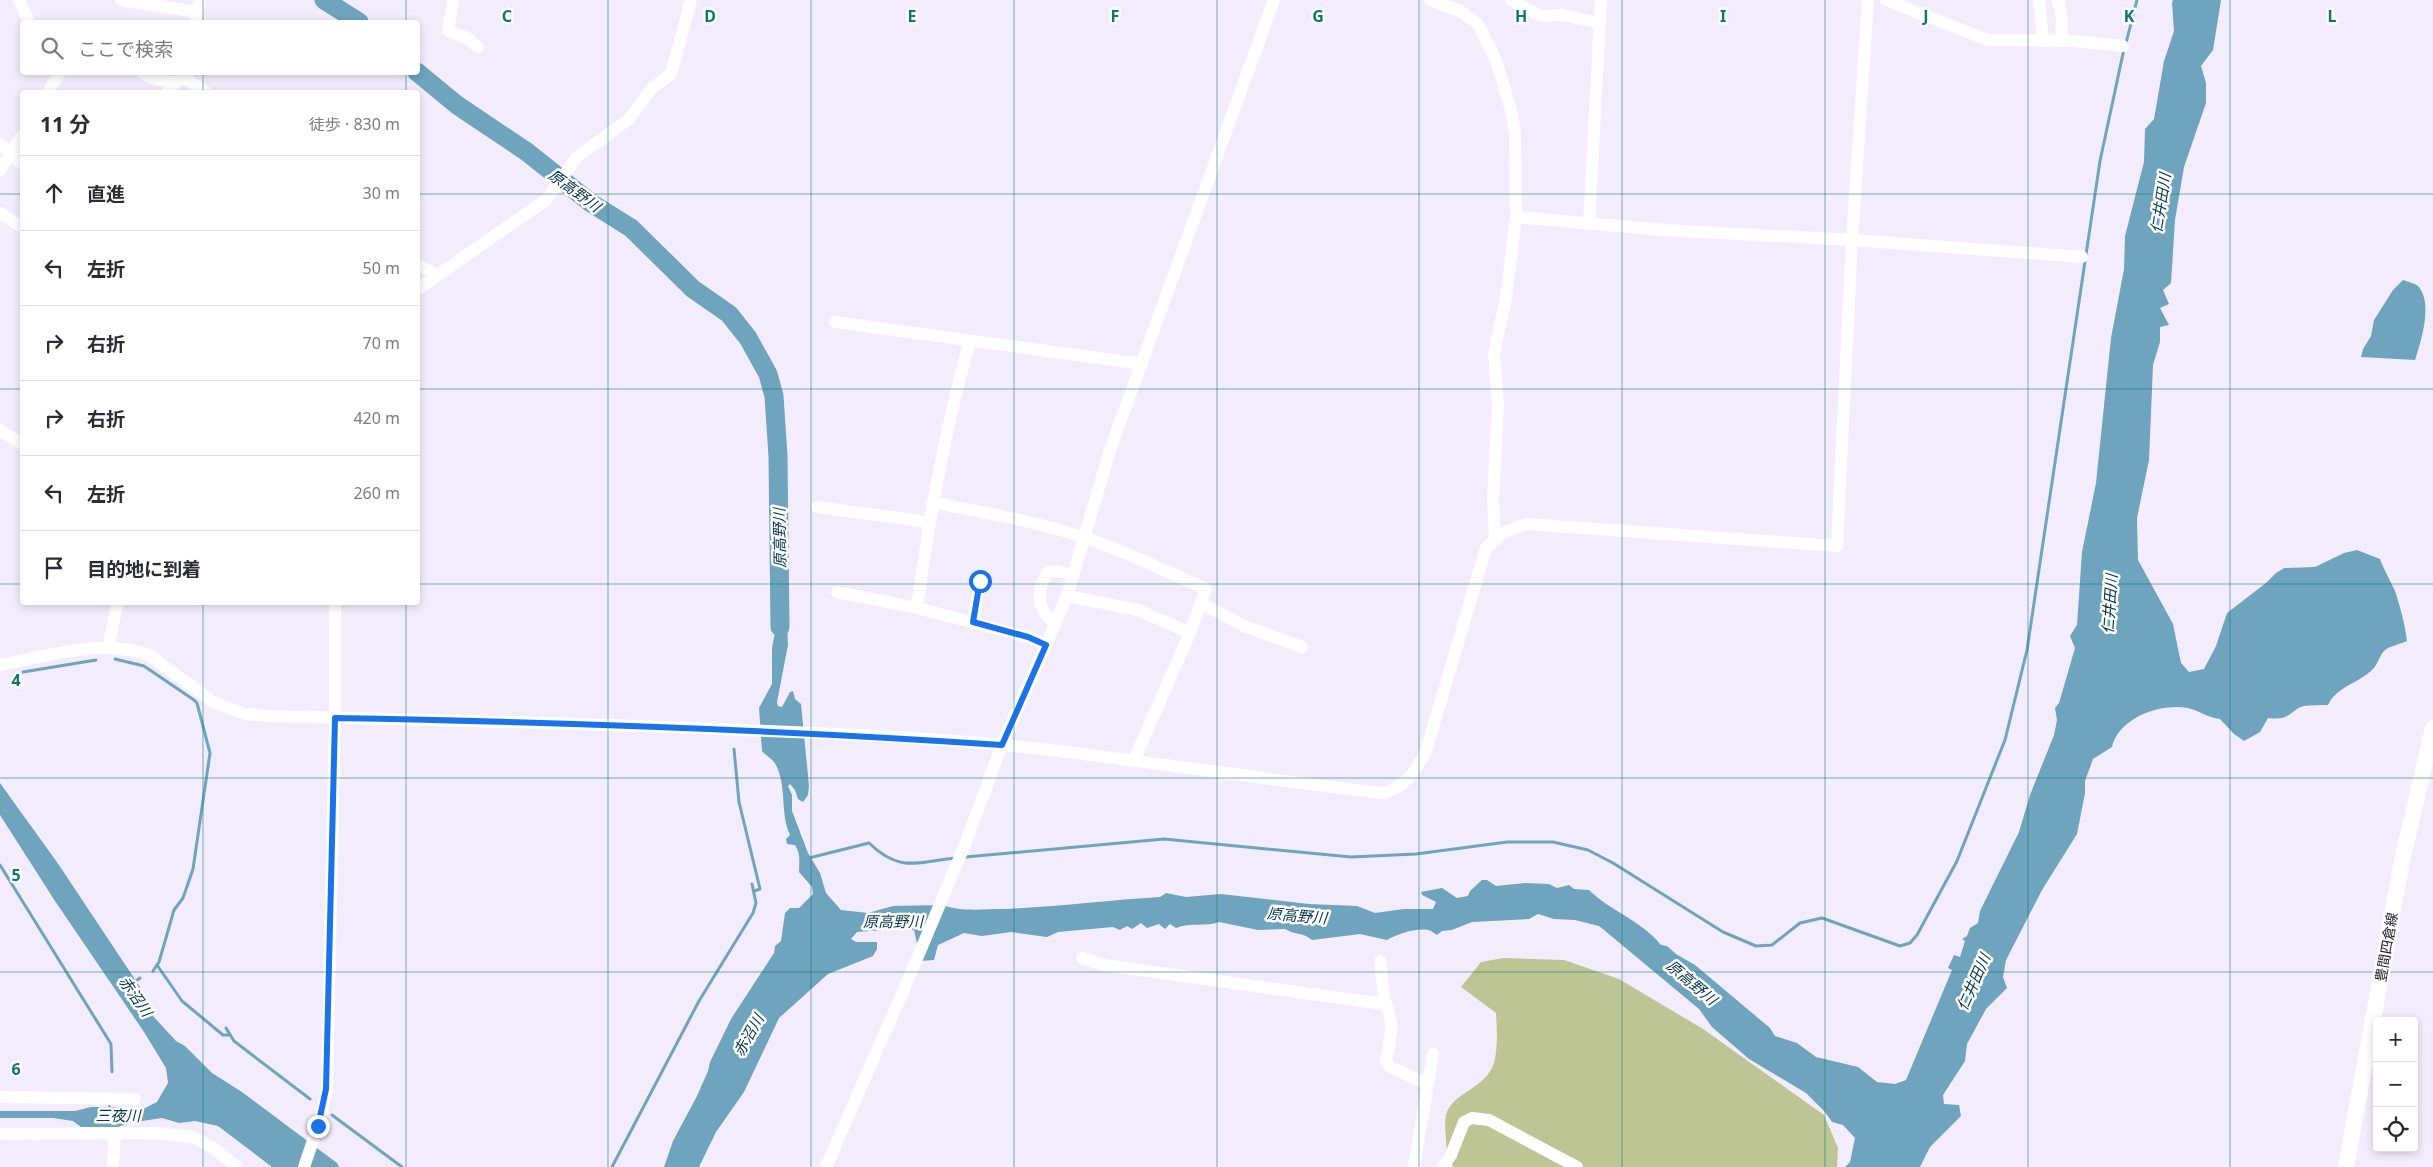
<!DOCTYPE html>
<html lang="ja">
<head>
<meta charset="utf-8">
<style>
	:root { --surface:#fff; --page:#f2f2f3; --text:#2b2b33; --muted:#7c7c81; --line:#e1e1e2 }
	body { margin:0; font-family:"Noto Sans","Noto Sans JP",sans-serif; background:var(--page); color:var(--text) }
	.controls { position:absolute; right:15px; bottom:15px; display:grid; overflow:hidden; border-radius:5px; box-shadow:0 2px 8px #0003 }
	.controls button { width:45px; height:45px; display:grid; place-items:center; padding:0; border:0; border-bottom:1px solid var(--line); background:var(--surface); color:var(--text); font:25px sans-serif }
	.stop { position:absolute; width:15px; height:15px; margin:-11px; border:4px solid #1a73e8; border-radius:50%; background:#fff }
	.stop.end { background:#1a73e8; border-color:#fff; box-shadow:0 1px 5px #0008 }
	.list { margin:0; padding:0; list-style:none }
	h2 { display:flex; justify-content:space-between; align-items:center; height:65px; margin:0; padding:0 20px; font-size:21px }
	h2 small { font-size:16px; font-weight:400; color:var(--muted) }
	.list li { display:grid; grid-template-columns:32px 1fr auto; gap:15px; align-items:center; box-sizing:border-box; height:75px; padding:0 20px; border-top:1px solid var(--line) }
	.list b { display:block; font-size:19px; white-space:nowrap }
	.list em { font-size:16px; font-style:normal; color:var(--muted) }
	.icon { flex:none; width:28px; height:28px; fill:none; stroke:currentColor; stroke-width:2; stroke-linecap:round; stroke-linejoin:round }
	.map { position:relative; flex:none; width:2433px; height:1167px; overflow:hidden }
	.search { position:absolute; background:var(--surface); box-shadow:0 2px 8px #0003; left:20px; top:20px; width:400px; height:55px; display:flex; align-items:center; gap:12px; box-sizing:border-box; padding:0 18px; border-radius:5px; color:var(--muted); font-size:19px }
	.panel { position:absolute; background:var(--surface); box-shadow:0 2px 8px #0003; left:20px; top:90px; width:400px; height:515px; border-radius:5px }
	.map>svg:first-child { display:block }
</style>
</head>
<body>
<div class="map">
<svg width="2433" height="1167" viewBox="0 0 2433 1167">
	<rect width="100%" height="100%" fill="#f3ecfc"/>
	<path fill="#bec594" d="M 1504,958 L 1564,960 L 1619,979 L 1703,1029 L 1824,1115 L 1838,1148 L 1837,1167 L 1454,1167 C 1448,1161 1447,1150 1446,1142 C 1446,1135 1444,1122 1446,1115 C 1452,1092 1486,1089 1494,1063 C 1498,1048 1497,1029 1496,1013 L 1461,987 L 1481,962 Z"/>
	<g fill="#6ea4bd">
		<path d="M 2173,0 L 2221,0 L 2213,50 L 2201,66 L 2206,83 L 2206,103 L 2184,167 L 2175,220 L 2171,283 L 2163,290 L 2169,304 L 2160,308 L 2169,325 L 2160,327 L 2160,342 L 2153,365 L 2149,460 L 2137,518 L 2138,560 L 2173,624 L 2181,663 L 2189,672 L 2204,669 L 2216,646 L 2227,613 L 2266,583 L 2276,573 L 2284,568 L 2315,567 L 2344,553 L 2357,550 L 2380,559 C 2384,570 2390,580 2395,591 C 2400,606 2405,624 2407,641 C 2401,644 2390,646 2385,650 C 2380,654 2378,664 2373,669 C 2358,684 2337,686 2328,705 C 2320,705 2312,705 2304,706 C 2289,710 2292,721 2268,718 L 2260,732 L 2244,741 L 2234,734 L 2220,719 C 2208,718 2200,711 2188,708 C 2159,703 2119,718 2112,747 L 2093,759 L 2085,781 L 2085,793 L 2077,834 L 2042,890 L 2006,960 L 2003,977 L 2007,988 L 1986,1009 L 1967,1044 L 1965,1061 L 1943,1095 L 1944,1104 L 1959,1105 L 1961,1116 L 1930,1147 L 1920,1167 L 1845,1167 L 1850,1162 L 1855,1138 L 1843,1125 L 1832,1122 L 1825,1112 L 1806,1093 L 1749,1059 L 1712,1027 L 1699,1009 L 1604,930 L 1599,926 L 1575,920 L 1554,919 L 1538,914 L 1529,919 L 1472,922 L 1452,930 L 1442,931 L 1437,935 C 1435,934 1433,932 1431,931 C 1421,926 1396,934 1387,940 L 1360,934 L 1312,940 C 1303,932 1294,935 1285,929 L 1258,930 L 1219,922 C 1206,927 1190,922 1176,928 L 1170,924 L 1165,929 L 1159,924 L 1147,928 L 1141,923 L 1132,929 L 1127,926 L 1120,930 L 1113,927 L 1058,932 L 1047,937 L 1011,932 L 982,936 L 964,933 L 938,945 L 934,960 L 921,961 L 914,930 L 905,928 L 857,932 L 851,939 L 856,942 L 877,942 L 877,949 L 873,956 L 828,974 L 779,1018 L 744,1092 L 716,1132 L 699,1167 L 664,1167 L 673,1141 L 697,1096 L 708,1071 L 710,1062 L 731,1019 L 774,953 L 775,946 L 781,941 L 785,913 L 790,908 L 799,908 L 813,894 L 812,887 L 799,872 C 799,862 801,854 795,845 L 787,844 L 786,839 L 790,835 C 780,813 787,787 776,765 C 772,758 766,756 762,751 L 759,708 L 772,684 L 772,648 L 777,622 L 776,588 L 787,625 L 788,645 L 777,702 L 778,706 L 782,707 L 790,692 L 793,691 L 795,699 L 801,704 L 809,786 L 808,795 L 803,802 L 798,799 L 795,790 L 790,784 L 788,786 L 792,795 L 792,811 L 808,853 L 820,873 L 826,893 L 841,910 L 868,913 L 893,906 L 942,905 C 961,912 984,909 1003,909 C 1056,907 1108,900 1160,897 L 1166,893 L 1186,897 L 1221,894 L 1309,904 L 1357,906 L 1375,913 L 1404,909 L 1433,909 L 1436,902 L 1422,895 L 1421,892 L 1442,888 L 1457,898 L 1468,896 L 1470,891 L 1482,880 L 1487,880 L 1496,886 L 1525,883 L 1549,884 L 1557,888 L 1569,885 L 1574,889 L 1589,890 C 1610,911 1641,920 1661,945 L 1667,946 L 1676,954 L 1695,965 L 1770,1028 L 1775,1036 L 1797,1043 L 1816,1057 L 1858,1067 L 1877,1082 L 1895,1084 L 1906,1080 L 1952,970 L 1948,968 L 1954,955 L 1960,957 L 1965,941 L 1962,939 L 1967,936 L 1970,928 L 1978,923 L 1980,911 L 2019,832 L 2030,795 L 2054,735 L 2057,720 L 2055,708 L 2059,703 L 2075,648 L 2070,636 L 2077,625 L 2082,552 L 2096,483 L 2111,338 L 2124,269 L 2125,236 L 2144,162 L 2145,129 L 2154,119 L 2164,61 L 2174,31 L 2172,3 Z"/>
		<path d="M 2403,280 C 2408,282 2414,283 2418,286 C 2433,302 2422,339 2415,360 L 2361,357 L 2363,349 L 2371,336 L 2374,320 L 2393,290 Z"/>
		<polygon points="0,783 59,865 142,990 153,1016 176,1041 185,1046 212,1073 242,1092 337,1163 339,1167 272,1167 218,1126 195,1121 179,1123 162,1118 129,1123 118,1127 81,1127 73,1121 53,1118 0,1118 0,1111 75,1111 91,1107 108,1107 109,1104 111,1107 143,1109 157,1102 168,1083 166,1068 144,1032 55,901 0,815"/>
	</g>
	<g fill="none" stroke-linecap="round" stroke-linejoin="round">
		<g stroke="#6ea4bd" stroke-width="3">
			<polyline points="2126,43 2137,0"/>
			<polyline points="115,659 144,666 194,700 197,703 210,753 193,869 183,898 174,910 159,962 153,971"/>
			<polyline points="23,672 96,660"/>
			<polyline points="734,749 739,802 760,889 754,891"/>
			<polyline points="965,857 1164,839 1351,857 1416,854 1507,842 1553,842 1588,850 1613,863 1723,932 1756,946 1772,945 1800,923 1822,918 1900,946 1910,943 1917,935 1957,861 2005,740 2027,650 2100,161 2124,49"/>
			<path d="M 809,858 L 869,843 C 900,873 917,862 956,858"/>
			<polyline points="0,865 111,1044 112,1072"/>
			<polyline points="157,965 182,1001 223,1035 229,1035"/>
			<polyline points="133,983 140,978"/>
			<polyline points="226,1028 234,1041 310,1099"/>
			<polyline points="332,1115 402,1167"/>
			<polyline points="612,1167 699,1001 753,913 756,903 752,884"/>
		</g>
		<g stroke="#6ea4bd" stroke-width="19">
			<polyline points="324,0 359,22"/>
			<polyline points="417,72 457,105 527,152 591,203 631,228 693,289 729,314 748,338 768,374 774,396 778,456 780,627"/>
		</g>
		<g stroke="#fff" stroke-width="12">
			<polyline points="19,0 29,22"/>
			<polyline points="121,0 197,12"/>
			<polyline points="453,0 448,31 467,38 478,47"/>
			<polyline points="1430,0 1460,11 1478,24 1496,60 1512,114 1515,134 1516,217 1506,298 1494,353 1498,404 1493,498 1495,540"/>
			<polyline points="1511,0 1541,16 1562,15 1600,23"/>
			<polyline points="1886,0 1988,40 2074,41 2123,46"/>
			<polyline points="2039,0 2043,41"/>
			<polyline points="2058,0 2062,18 2061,41"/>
			<polyline points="195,22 200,0"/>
			<polyline points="142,72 152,78 175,83"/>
			<polyline points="48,92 60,72"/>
			<polyline points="167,92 175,83 183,77 206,92"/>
			<polyline points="0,144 22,164"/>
			<polyline points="0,170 22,136"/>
			<polyline points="0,213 22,227"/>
			<polyline points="1516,217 1665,230 1852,240 2082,257"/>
			<polyline points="1589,224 1601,0"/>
			<polyline points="418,265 437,275"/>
			<polyline points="418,289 546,200 577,157 629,119 652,88 671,74 691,0"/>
			<polyline points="835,322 1142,364"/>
			<polyline points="0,430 22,444"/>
			<path d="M 932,502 C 983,513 1036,521 1086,538 C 1127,552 1166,571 1206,589 L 1190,633 L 1134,760"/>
			<polyline points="817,507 928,522"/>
			<polyline points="837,592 917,608 1028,637 1046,645"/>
			<polyline points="1067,596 1138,610 1190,633"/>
			<polyline points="1201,603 1244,626 1302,647"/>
			<path d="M 917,608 C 929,517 945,429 970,341"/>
			<polyline points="973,622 980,581"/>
			<path d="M 1055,623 C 1037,610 1035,591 1048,572 L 1056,571 L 1073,575"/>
			<polyline points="108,647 118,602"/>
			<path d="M 0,665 C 48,656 102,638 149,655 L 213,702 L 245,714 L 267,716 C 425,720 582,723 740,730 C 828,733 916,737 1004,745 C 1131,758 1256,779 1383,793 C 1407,787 1415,771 1426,751 L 1486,548 L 1503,533 L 1526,524 L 1837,546 L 1852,240 L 1868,0"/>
			<path d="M 1082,958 L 1104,965 L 1383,1004 C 1397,1015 1389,1045 1386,1061 L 1390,1067 L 1428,1084"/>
			<polyline points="1380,961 1384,998 1388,1008"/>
			<polyline points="0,1097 135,1099"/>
			<polyline points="0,1134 155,1133 193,1137 212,1147 237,1167"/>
			<polyline points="113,1167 115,1133"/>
			<polyline points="304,1167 320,1120 327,1089 335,718 335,602"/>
			<polyline points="826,1167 908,980 964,847 1002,745 1067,596 1110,450 1274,0"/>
			<polyline points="1414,1167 1433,1054"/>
			<polyline points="1443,1167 1451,1155 1464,1122 1472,1118 1489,1120 1577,1167"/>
		</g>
		<polyline stroke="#fff" stroke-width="16" points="2346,1167 2402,861 2433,728"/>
	</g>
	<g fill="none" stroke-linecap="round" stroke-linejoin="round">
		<path stroke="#1a73e8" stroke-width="6" d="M 318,1126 L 326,1089 L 335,718 C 558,722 780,730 1002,745 L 1046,645 L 1028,637 L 973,622 L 980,581"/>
	</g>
	<path fill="none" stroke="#0f766e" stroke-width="1" stroke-opacity="0.55" d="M 203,0 L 203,22M 406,0 L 406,22M 608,0 L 608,1167M 811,0 L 811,1167M 1014,0 L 1014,1167M 1217,0 L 1217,1167M 1419,0 L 1419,1167M 1622,0 L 1622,1167M 1825,0 L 1825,1167M 2028,0 L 2028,1167M 2230,0 L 2230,1167M 203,72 L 203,92M 406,72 L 406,92M 0,194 L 22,194M 418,194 L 2433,194M 0,389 L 22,389M 418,389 L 2433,389M 0,584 L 22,584M 418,584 L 2433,584M 203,602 L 203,1167M 406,602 L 406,1167M 0,778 L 2433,778M 0,972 L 2433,972"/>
	<g text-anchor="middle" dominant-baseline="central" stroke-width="5" stroke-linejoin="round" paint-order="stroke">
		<g font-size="14" fill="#24202a" stroke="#fdfdfd">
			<text transform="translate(2386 947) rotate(-80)">豊間四倉線</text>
		</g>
		<g font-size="15" font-style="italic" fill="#043548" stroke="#fdfdfd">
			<text transform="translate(575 190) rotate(36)">原高野川</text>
			<text transform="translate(2160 203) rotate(-81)">仁井田川</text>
			<text transform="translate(779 538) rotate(-91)">原高野川</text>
			<text transform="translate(2109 604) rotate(-86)">仁井田川</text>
			<text transform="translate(1297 915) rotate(5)">原高野川</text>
			<text x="893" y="921">原高野川</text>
			<text transform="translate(1692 982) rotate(40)">原高野川</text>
			<text transform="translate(1973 982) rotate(-66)">仁井田川</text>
			<text transform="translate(136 996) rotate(55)">赤沼川</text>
			<text transform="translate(748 1035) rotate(-61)">赤沼川</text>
			<text x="118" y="1115">三夜川</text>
		</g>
	</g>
	<g font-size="16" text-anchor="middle" font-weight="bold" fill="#0f766e" stroke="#fdfdfd" stroke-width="5" stroke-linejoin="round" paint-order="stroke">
		<text x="507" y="22">C</text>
		<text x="710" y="22">D</text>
		<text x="912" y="22">E</text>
		<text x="1115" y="22">F</text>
		<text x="1318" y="22">G</text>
		<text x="1521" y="22">H</text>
		<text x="1723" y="22">I</text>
		<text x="1926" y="22">J</text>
		<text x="2129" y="22">K</text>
		<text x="2332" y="22">L</text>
		<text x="16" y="686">4</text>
		<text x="16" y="881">5</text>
		<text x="16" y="1075">6</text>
	</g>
</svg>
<div class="controls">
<button>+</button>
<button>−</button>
<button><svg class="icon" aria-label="locate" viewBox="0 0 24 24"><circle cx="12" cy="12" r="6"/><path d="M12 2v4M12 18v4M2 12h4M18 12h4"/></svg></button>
</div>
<div class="stop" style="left:980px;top:581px"></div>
<div class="stop end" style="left:318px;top:1126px"></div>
<div class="search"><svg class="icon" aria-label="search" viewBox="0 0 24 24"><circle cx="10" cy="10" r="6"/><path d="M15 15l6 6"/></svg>ここで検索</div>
<section class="panel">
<h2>11 分<small>徒歩 · 830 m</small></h2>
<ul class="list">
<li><svg class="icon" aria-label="ahead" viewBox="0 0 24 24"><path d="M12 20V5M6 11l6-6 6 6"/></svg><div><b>直進</b></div><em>30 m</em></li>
<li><svg class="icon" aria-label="left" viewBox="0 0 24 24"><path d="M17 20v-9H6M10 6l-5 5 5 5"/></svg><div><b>左折</b></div><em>50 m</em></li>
<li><svg class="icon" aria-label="right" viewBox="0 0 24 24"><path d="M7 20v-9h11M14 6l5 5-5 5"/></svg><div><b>右折</b></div><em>70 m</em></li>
<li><svg class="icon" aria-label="right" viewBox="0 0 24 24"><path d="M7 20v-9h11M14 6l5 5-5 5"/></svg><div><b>右折</b></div><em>420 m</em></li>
<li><svg class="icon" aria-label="left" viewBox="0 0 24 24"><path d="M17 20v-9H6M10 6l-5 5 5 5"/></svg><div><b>左折</b></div><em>260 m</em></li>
<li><svg class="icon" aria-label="arrive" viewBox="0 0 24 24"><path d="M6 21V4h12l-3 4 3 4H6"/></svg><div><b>目的地に到着</b></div></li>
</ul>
</section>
</div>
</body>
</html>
